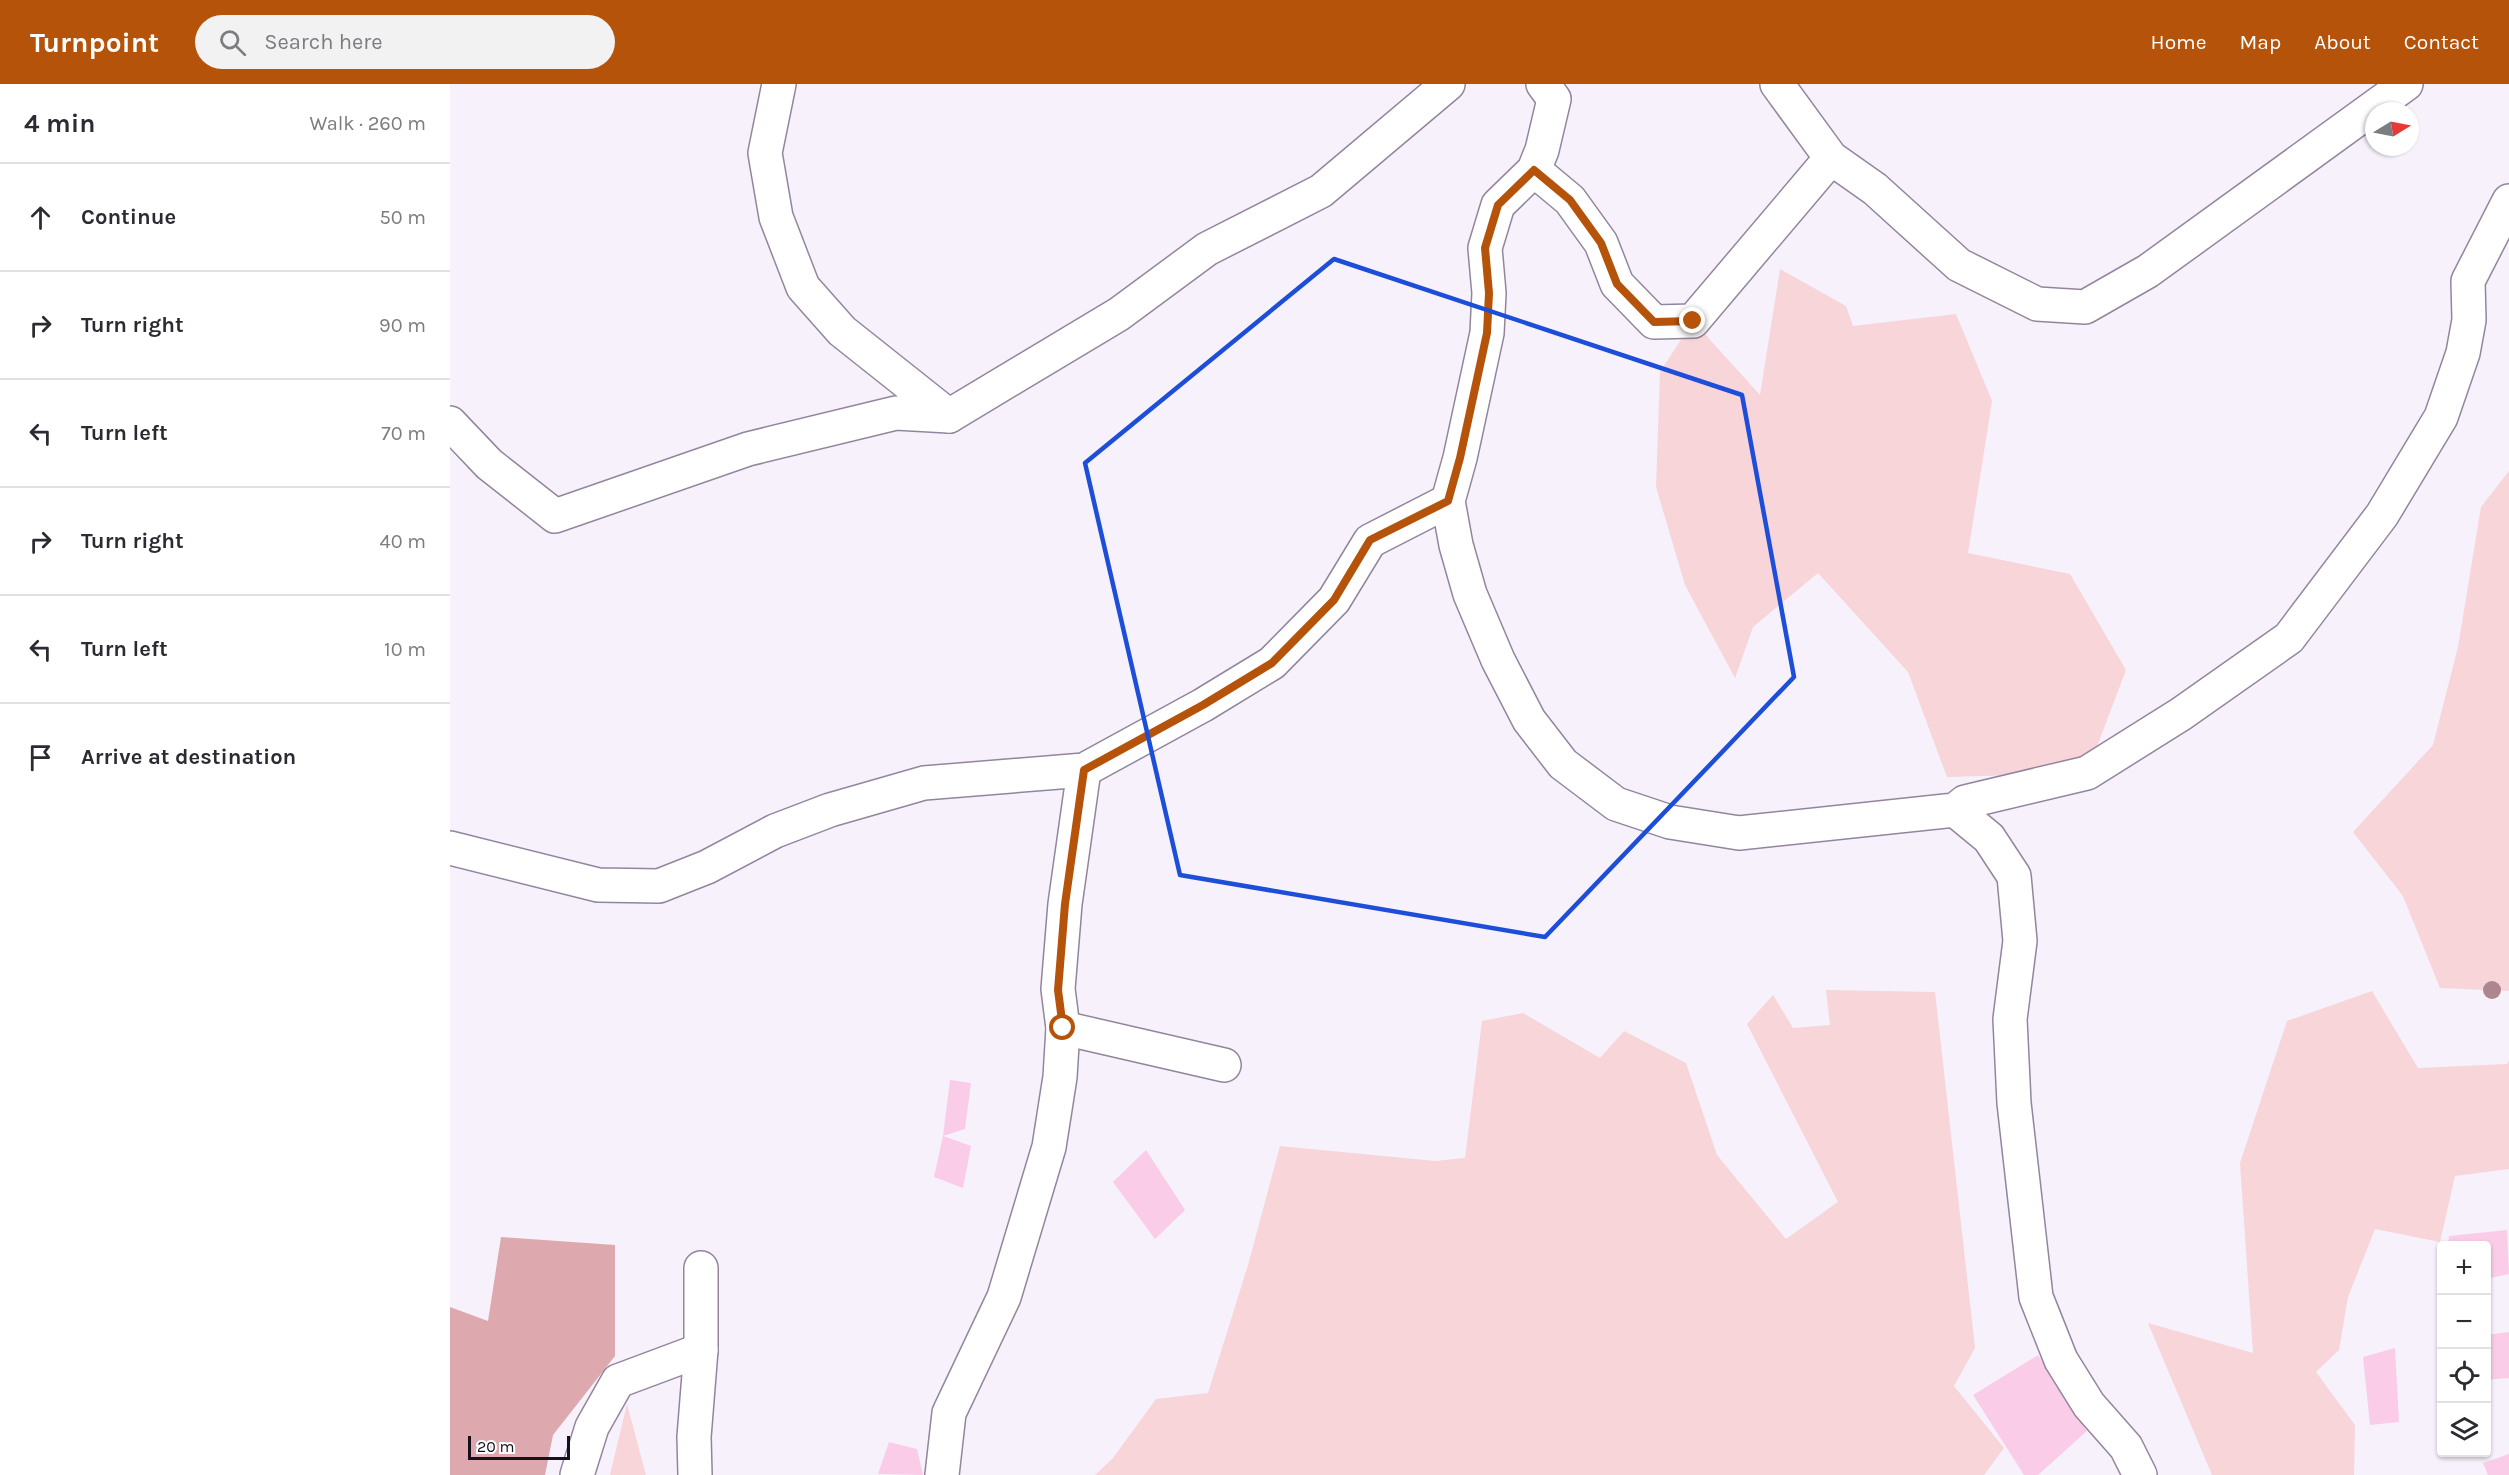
<!DOCTYPE html>
<html lang="en">
<head>
<meta charset="utf-8">
<style>
	:root { --surface:#fff; --page:#f2f2f3; --text:#2b2b33; --muted:#7c7c81; --line:#e1e1e2; --accent:#b45309 }
	body { margin:0; font-family:Karla,sans-serif; background:var(--page); color:var(--text) }
	.controls { position:absolute; right:18px; bottom:18px; display:grid; overflow:hidden; border-radius:6px; box-shadow:0 2px 4px #0004 }
	.controls button { width:54px; height:54px; display:grid; place-items:center; padding:0; border:0; border-bottom:2px solid var(--line); background:var(--surface); color:var(--text); font:30px sans-serif }
	.compass { position:absolute; left:1915px; top:18px; width:54px; height:54px; border-radius:50%; background:var(--surface); box-shadow:0 2px 4px #0004; rotate:80deg }
	.scale { position:absolute; left:18px; bottom:15px; width:102px; box-sizing:border-box; padding-left:6px; border:3px solid #151019; border-top:0; font-size:16px; line-height:21px; white-space:nowrap; color:#151019; -webkit-text-stroke:4px #fff; paint-order:stroke }
	.stop { position:absolute; width:18px; height:18px; margin:-14px; border:4px solid #b45309; border-radius:50%; background:#fff }
	.stop.end { background:#b45309; border-color:#fff; box-shadow:0 2px 6px #0008 }
	.list { margin:0; padding:0; list-style:none }
	h2 { display:flex; justify-content:space-between; align-items:center; height:78px; margin:0; padding:0 24px; font-size:26px }
	h2 small { font-size:20px; font-weight:400; color:var(--muted) }
	.list li { display:grid; grid-template-columns:39px 1fr auto; gap:18px; align-items:center; box-sizing:border-box; height:108px; padding:0 24px; border-top:2px solid var(--line) }
	.list b { display:block; font-size:22px; white-space:nowrap }
	.list em { font-size:20px; font-style:normal; color:var(--muted) }
	.icon { flex:none; width:33px; height:33px; fill:none; stroke:currentColor; stroke-width:2; stroke-linecap:round; stroke-linejoin:round }
	.map { position:relative; flex:none; width:2059px; height:1391px; overflow:hidden }
	header { display:flex; align-items:center; gap:36px; box-sizing:border-box; height:84px; padding:0 30px; background:var(--accent); color:#fff }
	header strong { font-size:28px }
	nav { display:flex; gap:33px; margin-inline-start:auto; font-size:21px }
	.search { width:420px; height:54px; background:var(--page); display:flex; align-items:center; gap:15px; box-sizing:border-box; padding:0 21px; border-radius:33px; color:var(--muted); font-size:22px }
	main { display:flex }
	aside { flex:1; background:var(--surface) }
	.map>svg:first-child { display:block }
</style>
</head>
<body>
<header>
<strong>Turnpoint</strong>
<div class="search"><svg class="icon" aria-label="search" viewBox="0 0 24 24"><circle cx="10" cy="10" r="6"/><path d="M15 15l6 6"/></svg>Search here</div>
<nav><a>Home</a><a>Map</a><a>About</a><a>Contact</a></nav>
</header>
<main>
<aside>
<h2>4 min<small>Walk · 260 m</small></h2>
<ul class="list">
<li><svg class="icon" aria-label="ahead" viewBox="0 0 24 24"><path d="M12 20V5M6 11l6-6 6 6"/></svg><div><b>Continue</b></div><em>50 m</em></li>
<li><svg class="icon" aria-label="right" viewBox="0 0 24 24"><path d="M7 20v-9h11M14 6l5 5-5 5"/></svg><div><b>Turn right</b></div><em>90 m</em></li>
<li><svg class="icon" aria-label="left" viewBox="0 0 24 24"><path d="M17 20v-9H6M10 6l-5 5 5 5"/></svg><div><b>Turn left</b></div><em>70 m</em></li>
<li><svg class="icon" aria-label="right" viewBox="0 0 24 24"><path d="M7 20v-9h11M14 6l5 5-5 5"/></svg><div><b>Turn right</b></div><em>40 m</em></li>
<li><svg class="icon" aria-label="left" viewBox="0 0 24 24"><path d="M17 20v-9H6M10 6l-5 5 5 5"/></svg><div><b>Turn left</b></div><em>10 m</em></li>
<li><svg class="icon" aria-label="arrive" viewBox="0 0 24 24"><path d="M6 21V4h12l-3 4 3 4H6"/></svg><div><b>Arrive at destination</b></div></li>
</ul>
</aside>
<div class="map">
<svg width="2059" height="1391" viewBox="0 0 2059 1391">
	<rect width="100%" height="100%" fill="#f7f1fb"/>
	<g fill="#f7d5d8">
		<polygon points="1330,185 1396,222 1403,242 1506,230 1542,317 1518,469 1620,490 1676,586 1637,689 1497,693 1458,588 1368,489 1303,543 1285,594 1235,501 1206,403 1210,288 1243,237 1310,311"/>
		<polygon points="2059,387 2059,907 1990,904 1953,812 1903,748 1983,661 2008,563 2031,423"/>
		<polygon points="1376,906 1485,908 1525,1264 1504,1302 1554,1364 1534,1391 645,1391 663,1374 706,1315 758,1309 798,1181 830,1062 985,1077 1015,1074 1032,937 1073,929 1150,974 1174,947 1236,979 1267,1071 1336,1155 1388,1118 1297,940 1323,911 1343,944 1380,941"/>
		<polygon points="1922,907 1968,984 2057,980 2059,977 2059,1085 2005,1092 1990,1158 1925,1145 1898,1213 1889,1266 1866,1288 1905,1341 1904,1391 1762,1391 1698,1239 1803,1269 1790,1079 1837,937"/>
		<polygon points="177,1320 196,1391 160,1391"/>
	</g>
	<polygon fill="#dda9ae" points="51,1153 165,1161 165,1272 103,1351 95,1391 0,1391 0,1223 38,1237"/>
	<g fill="#facce8">
		<polygon points="500,996 521,999 515,1045 493,1052"/>
		<polygon points="493,1052 521,1062 513,1104 484,1093"/>
		<polygon points="696,1066 735,1126 705,1155 663,1098"/>
		<polygon points="2057,1146 2059,1190 2036,1195 2036,1162 1998,1162 1999,1152"/>
		<polygon points="2059,1248 2059,1294 2036,1296 2036,1251"/>
		<polygon points="1945,1264 1949,1338 1920,1341 1913,1273"/>
		<polygon points="1588,1271 1637,1347 1588,1391 1574,1391 1523,1311"/>
		<polygon points="439,1358 467,1365 473,1391 428,1390"/>
		<polygon points="2059,1370 2059,1391 2038,1391 2033,1379"/>
	</g>
	<g fill="none" stroke-linecap="round" stroke-linejoin="round">
		<g stroke="#93859d" stroke-width="36">
			<g id="street">
				<polyline points="329,0 315,69 326,133 353,203 392,247 499,332"/>
				<polyline points="1093,0 1104,15 1092,66 1084,86 1048,121 1035,164 1039,209 1037,249 1010,374 998,417 1006,461 1020,510 1048,576 1079,636 1113,680 1166,720 1220,738 1289,749 1505,726 1515,718 1637,689 1731,630 1839,554 1932,431 1991,333 2013,269 2019,236 2018,197 2059,117"/>
				<polyline points="1327,0 1381,74 1425,105 1509,181 1587,220 1635,223 1698,187 1956,0"/>
				<polyline points="1084,86 1120,116 1151,159 1167,200 1204,238 1243,237 1381,74"/>
				<polyline points="0,339 39,380 105,432 298,365 446,329 499,332 669,230 757,165 871,107 998,0"/>
				<polyline points="1505,726 1539,754 1564,792 1570,857 1560,935 1564,1019 1586,1213 1611,1276 1639,1321 1676,1363 1690,1391"/>
				<polyline points="0,764 148,801 209,802 257,783 325,747 380,726 474,699 634,686 753,621 822,579 884,516 920,457 998,417"/>
				<polyline points="613,944 774,981"/>
				<polyline points="127,1391 142,1343 168,1297 251,1266"/>
				<polyline points="245,1391 244,1353 251,1266 251,1184"/>
				<polyline points="492,1391 499,1329 554,1213 599,1063 610,993 613,944 608,905 615,820 634,686"/>
			</g>
		</g>
		<use href="#street" stroke="#fff" stroke-width="33"/>
	</g>
	<circle fill="#ad8690" cx="2042" cy="906" r="9"/>
	<g fill="none" stroke-linecap="round" stroke-linejoin="round">
		<polyline stroke="#b45309" stroke-width="8" points="613,944 608,906 615,820 634,686 753,621 822,579 884,516 920,456 998,417 1010,374 1037,249 1039,209 1035,164 1048,121 1084,86 1120,116 1151,159 1167,200 1204,238 1243,237"/>
	</g>
	<path fill="none" stroke="#1d4ed8" stroke-width="4.5" stroke-linejoin="round" d="M 884,175 L 1292,311 L 1344,593 L 1095,853 L 730,791 L 635,379 Z"/>
</svg>
<div class="controls">
<button>+</button>
<button>−</button>
<button><svg class="icon" aria-label="locate" viewBox="0 0 24 24"><circle cx="12" cy="12" r="6"/><path d="M12 2v4M12 18v4M2 12h4M18 12h4"/></svg></button>
<button><svg class="icon" aria-label="layers" viewBox="0 0 24 24"><path d="M12 4l9 5-9 5-9-5zM3 14l9 5 9-5"/></svg></button>
</div>
<svg class="compass" viewBox="-18 -18 36 36"><path d="M0-13l5 13h-10z" fill="#e53935"/><path d="M0 13l5-13h-10z" fill="#7c7c81"/></svg>
<div class="scale">20 m</div>
<div class="stop" style="left:613px;top:944px"></div>
<div class="stop end" style="left:1243px;top:237px"></div>
</div>
</main>
</body>
</html>
